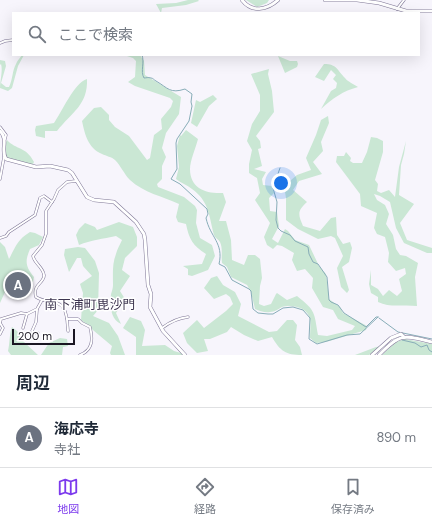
<!DOCTYPE html>
<html lang="ja">
<head>
<meta charset="utf-8">
<style>
	:root { --surface:#fff; --page:#f6f6f7; --text:#1f2937; --muted:#747a83; --line:#e0e1e3; --accent:#7c3aed }
	body { margin:0; font-family:"DM Sans","Noto Sans JP",sans-serif; background:var(--page); color:var(--text) }
	.scale { position:absolute; left:12px; bottom:10px; width:63px; box-sizing:border-box; padding-left:4px; border:2px solid #1a1622; border-top:0; font-size:11px; line-height:14px; white-space:nowrap; color:#1a1622; -webkit-text-stroke:3px #fff; paint-order:stroke }
	.you { position:absolute; left:281px; top:183px; width:14px; height:14px; margin:-10px; border:3px solid #fff; border-radius:50%; background:#1a73e8; box-shadow:0 0 0 6px #1a73e833 }
	.badge { display:grid; place-items:center; width:26px; height:26px; border-radius:50%; background:var(--accent); color:#fff; font-size:13px; font-weight:700 }
	.pin { position:absolute; translate:-50% -50%; border:2px solid #fff; box-shadow:0 1px 4px #0006 }
	.list { margin:0; padding:0; list-style:none }
	h2 { display:flex; justify-content:space-between; align-items:center; height:52px; margin:0; padding:0 16px; font-size:17px }
	h2 small { font-size:13px; font-weight:400; color:var(--muted) }
	.list li { display:grid; grid-template-columns:26px 1fr auto; gap:12px; align-items:center; box-sizing:border-box; height:60px; padding:0 16px; border-top:1px solid var(--line) }
	.list b { display:block; font-size:15px; white-space:nowrap }
	.list p { margin:0; font-size:13px; white-space:nowrap; color:var(--muted) }
	.list em { font-size:13px; font-style:normal; color:var(--muted) }
	.icon { flex:none; width:22px; height:22px; fill:none; stroke:currentColor; stroke-width:2; stroke-linecap:round; stroke-linejoin:round }
	.map { position:relative; flex:none; width:432px; height:355px; overflow:hidden }
	.search { position:absolute; background:var(--surface); box-shadow:0 4px 16px #0002; left:12px; right:12px; top:12px; height:44px; display:flex; align-items:center; gap:10px; box-sizing:border-box; padding:0 14px; border-radius:0px; color:var(--muted); font-size:15px }
	.sheet { height:112px; background:var(--surface) }
	nav { display:flex; justify-content:space-around; align-items:center; box-sizing:border-box; height:56px; border-top:1px solid var(--line); background:var(--surface); font-size:11px; color:var(--muted) }
	nav a { display:grid; justify-items:center; gap:2px }
	nav .on { color:var(--accent) }
	.map>svg:first-child { display:block }
</style>
</head>
<body>
<div class="map">
<svg width="432" height="355" viewBox="0 0 432 355">
	<rect width="100%" height="100%" fill="#f7f5fc"/>
	<g fill="#cae7d4">
		<polygon points="188,0 198,0 199,1 186,5 162,8 161,13 156,4 176,3"/>
		<polygon points="246,0 269,0 267,3 257,7"/>
		<path d="M 22,55 L 24,55 L 18,66 L 12,88 L 8,91 L 0,88 C 0,80 3,71 1,64 L 0,65 L 0,60 L 5,61 L 6,66 L 1,83 L 6,87 L 9,87 C 13,79 12,71 16,64 C 17,61 20,58 22,55 Z"/>
		<path d="M 124,55 L 140,55 L 144,61 L 145,75 L 181,97 L 179,114 L 166,133 L 162,148 L 166,157 L 162,166 L 162,179 L 157,184 L 158,187 L 184,197 L 195,206 L 197,210 L 196,223 L 200,238 L 212,245 L 215,256 L 208,270 L 192,276 L 188,275 L 188,269 L 183,266 L 202,264 L 206,254 C 193,246 189,239 186,224 L 178,222 L 176,217 L 179,204 C 162,196 144,193 130,180 C 124,174 121,166 115,160 C 112,157 106,156 102,154 C 88,148 85,135 82,121 L 94,108 L 101,107 L 109,115 L 109,120 L 115,127 L 129,136 L 147,160 L 150,158 L 154,135 L 162,129 L 161,119 L 171,107 L 173,101 L 170,98 L 135,86 L 128,82 L 135,77 L 136,61 L 133,58 Z"/>
		<polygon points="278,56 290,61 297,61 298,64 297,67 285,73"/>
		<path d="M 324,64 C 337,64 337,70 345,78 C 348,82 354,84 358,87 C 343,91 333,98 321,109 L 331,91 L 336,88 L 337,83 L 333,79 L 336,75 L 331,70 L 324,81 L 315,77 Z"/>
		<path d="M 269,69 L 268,74 L 272,91 L 274,112 L 256,136 L 260,141 L 261,148 L 258,149 L 262,166 L 254,169 L 266,172 L 262,179 L 263,185 L 272,186 L 274,193 L 269,198 L 270,211 L 277,212 L 279,226 L 272,239 L 278,243 L 285,229 L 288,231 L 295,240 L 309,245 L 319,266 L 326,274 L 329,299 L 340,307 L 343,313 L 367,326 L 366,330 L 326,342 L 316,343 L 310,338 C 310,332 311,325 310,319 C 308,307 291,304 282,307 C 278,309 275,312 270,312 C 265,313 260,311 255,309 L 251,292 L 247,285 L 231,277 L 227,267 L 222,263 C 221,257 223,248 220,242 C 218,239 215,238 214,235 C 209,216 209,201 192,189 C 187,185 181,183 176,179 L 179,167 L 177,146 L 180,135 L 181,136 L 186,130 L 198,139 C 196,147 190,161 190,169 C 190,189 207,194 223,193 L 226,202 L 219,221 L 226,221 L 231,240 L 232,260 L 244,265 L 248,255 L 255,255 L 260,259 L 262,278 L 260,286 L 259,304 L 264,306 L 271,304 L 276,294 L 277,293 L 287,300 L 297,296 C 316,311 314,312 318,335 L 327,336 L 352,330 L 355,326 L 338,319 L 333,310 L 323,307 L 312,288 L 313,278 L 305,269 L 297,271 L 292,260 L 294,253 L 282,246 L 277,245 L 273,249 L 267,245 L 264,237 L 270,223 L 255,200 L 260,193 L 257,178 L 249,173 L 249,164 L 252,150 L 247,141 L 252,124 L 260,111 L 260,95 L 251,74 Z"/>
		<path d="M 87,79 C 88,105 72,112 57,131 L 45,131 L 45,138 L 36,136 L 35,130 L 36,126 L 54,123 C 62,112 74,83 87,79 Z"/>
		<polygon points="213,95 217,99 209,106 197,127 191,123 196,100 200,102"/>
		<path d="M 328,116 L 329,123 L 321,142 L 323,151 L 313,162 L 322,174 L 299,181 L 293,190 L 307,202 C 297,211 298,214 303,226 L 320,231 L 331,218 L 336,217 L 337,235 L 343,244 L 350,242 L 352,248 L 349,262 L 342,267 L 349,290 L 347,293 L 341,287 L 337,268 L 343,256 L 335,238 L 331,236 L 318,239 L 298,229 L 286,220 L 286,198 L 284,186 L 297,175 L 311,170 L 306,158 L 316,135 L 321,120 Z"/>
		<path d="M 371,137 L 377,138 L 383,141 L 383,152 L 375,180 L 378,184 L 377,191 L 381,193 L 389,190 L 395,197 L 399,167 L 406,141 L 404,154 L 401,165 L 399,195 L 414,204 L 400,223 L 407,240 L 432,248 L 432,253 L 427,253 L 404,243 L 396,228 L 390,202 L 380,196 L 374,194 L 377,200 L 385,205 L 389,214 L 386,224 L 393,235 L 396,249 L 400,255 L 406,256 L 418,263 L 415,277 L 417,306 C 403,304 390,308 378,302 L 378,297 L 371,293 L 369,284 L 371,270 L 371,285 L 378,289 L 383,296 L 389,290 L 397,296 L 402,291 L 399,279 L 406,274 L 405,268 L 396,271 L 388,262 L 389,253 L 385,237 L 377,234 L 374,228 L 377,213 L 361,206 L 360,194 L 336,162 L 337,156 L 344,156 L 346,152 L 351,158 L 350,161 L 353,163 L 362,163 L 367,152 Z"/>
		<path d="M 7,140 C 16,150 26,146 34,162 L 32,166 L 12,161 L 6,157 L 4,148 Z"/>
		<path d="M 119,222 L 133,227 L 137,237 L 137,246 L 125,258 L 122,270 L 130,276 L 120,291 L 125,299 L 116,313 L 121,324 C 110,319 110,305 111,294 C 112,291 113,288 113,285 C 113,275 112,264 116,254 C 117,249 120,245 122,240 L 116,236 C 103,239 91,240 79,245 L 76,235 L 79,229 L 85,223 L 95,227 L 97,230 Z"/>
		<path d="M 30,232 L 35,233 L 43,237 L 39,245 L 30,249 C 25,261 25,266 34,277 L 33,282 L 15,279 L 5,292 L 0,303 L 0,242 L 5,247 L 9,259 C 16,246 17,240 30,232 Z"/>
		<polygon points="78,247 85,248 95,261 99,273 98,310 93,316 109,323 118,336 125,355 111,355 110,353 112,346 81,320 83,293 80,284 92,276 83,266 81,258 77,258 69,272 64,255 65,249"/>
		<path d="M 217,276 L 223,285 L 235,292 L 241,304 L 238,316 L 269,332 L 277,331 L 287,320 L 293,320 L 297,325 L 295,340 L 300,347 L 302,355 C 286,355 280,351 272,337 L 258,341 L 244,335 L 231,327 L 227,332 L 210,339 L 204,339 L 208,351 L 197,353 L 187,343 L 183,333 L 197,320 L 204,328 L 226,311 L 233,304 L 230,297 L 226,294 L 214,299 L 204,288 L 211,278 Z"/>
		<polygon points="130,317 141,321 145,330 142,346 165,345 174,351 181,353 184,355 136,355 136,337 123,328"/>
		<path d="M 12,327 L 17,331 L 23,341 L 38,355 L 11,355 L 8,351 C 10,343 9,335 12,327 Z"/>
		<polygon points="60,338 67,339 68,346 63,347 62,355 41,355 49,343"/>
		<polygon points="405,339 432,344 432,355 382,355 396,342"/>
		<polygon points="383,346 369,355 355,355 376,347"/>
	</g>
	<g fill="none" stroke-linecap="round" stroke-linejoin="round">
		<g stroke="#88adb8" stroke-width="1">
			<path d="M 142,55 C 145,63 140,71 144,78 C 146,78 148,77 151,78 C 153,78 154,80 156,81 C 168,88 170,94 185,89 L 192,94 L 191,102 L 192,106 L 189,121 L 177,139 L 176,143 L 177,169 L 171,179 L 180,184 L 207,209 L 208,214 L 206,218 C 210,237 224,243 219,264 L 225,267 L 232,280 L 249,289 L 251,291 L 253,309 L 258,313 L 268,314 L 273,314 L 283,308 L 293,307 L 303,310 L 310,318 L 309,339 L 317,344 L 347,335 L 360,334 L 378,317"/>
			<polyline points="280,168 273,188 277,202 276,220 278,228 281,231 290,235 295,241 308,247 309,254 313,262 318,264 327,277 329,300 331,302 338,305 344,313 366,327 376,317 378,317"/>
			<polyline points="379,318 398,332 432,339"/>
			<polyline points="402,340 415,343 421,347 427,345 429,350 432,352"/>
		</g>
		<g stroke="#7f7796" stroke-width="3">
			<g id="street">
				<polyline points="397,9 404,0"/>
				<polyline points="0,43 5,41 13,40"/>
				<polyline points="0,127 6,135 5,139"/>
				<polyline points="0,179 4,157"/>
				<path d="M 76,181 L 67,182 L 58,190 L 54,199 L 46,211 L 46,234 L 42,245 L 33,256 C 34,263 43,267 44,275 C 45,283 32,284 36,297 C 44,303 59,299 64,309 C 66,312 66,315 67,319 L 78,319 L 82,323 L 90,327 C 93,339 93,350 80,355"/>
				<polyline points="0,238 6,236 9,232 35,215 40,198 44,196 52,202"/>
				<polyline points="37,310 36,322 32,331 34,333 38,333"/>
				<polyline points="67,319 68,331"/>
				<polyline points="0,323 1,319 21,313 27,314 37,309 42,300"/>
				<polyline points="0,323 3,328 0,334"/>
				<polyline points="23,328 27,314"/>
				<path d="M 162,328 C 170,322 178,318 188,317"/>
			</g>
		</g>
		<g stroke="#7f7796" stroke-width="4">
			<g id="secondary">
				<path d="M 242,0 C 252,13 267,10 278,0"/>
				<polyline points="325,0 357,0 379,3 406,11 432,11"/>
				<path d="M 0,131 C 9,140 0,150 6,159 L 36,167 L 50,166 L 68,170 L 72,173 L 87,197 L 94,200 L 114,202 L 136,222 L 144,234 L 145,240 L 148,285 L 151,294 L 150,307 L 163,331 L 185,355"/>
				<polyline points="372,355 391,338 401,334 404,337"/>
				<path d="M 379,355 C 401,333 402,335 432,342"/>
			</g>
		</g>
		<use href="#street" stroke="#fff" stroke-width="2"/>
		<use href="#secondary" stroke="#fff" stroke-width="3"/>
	</g>
	<g text-anchor="middle" dominant-baseline="central" stroke-width="3" stroke-linejoin="round" paint-order="stroke">
		<g font-size="13" fill="#3c344f" stroke="#fff">
			<text x="90" y="304">南下浦町毘沙門</text>
		</g>
	</g>
</svg>
<div class="scale">200 m</div>
<div class="you"></div>
<div class="pin badge" style="left:18px;top:285px;background:#6b7280">A</div>
<div class="search"><svg class="icon" aria-label="search" viewBox="0 0 24 24"><circle cx="10" cy="10" r="6"/><path d="M15 15l6 6"/></svg>ここで検索</div>
</div>
<section class="sheet">
<h2>周辺<small></small></h2>
<ul class="list">
<li><span class="badge" style="background:#6b7280">A</span><div><b>海応寺</b><p>寺社</p></div><em>890 m</em></li>
</ul>
</section>
<nav>
<a class="on"><svg class="icon" aria-label="map" viewBox="0 0 24 24"><path d="M3 6l6-2 6 2 6-2v14l-6 2-6-2-6 2zM9 4v14M15 6v14"/></svg>地図</a>
<a><svg class="icon" aria-label="directions" viewBox="0 0 24 24"><path d="M12 3l9 9-9 9-9-9zM9 14v-3h6M13 9l2 2-2 2"/></svg>経路</a>
<a><svg class="icon" aria-label="saved" viewBox="0 0 24 24"><path d="M7 4h10v16l-5-4-5 4z"/></svg>保存済み</a>
</nav>
</body>
</html>
